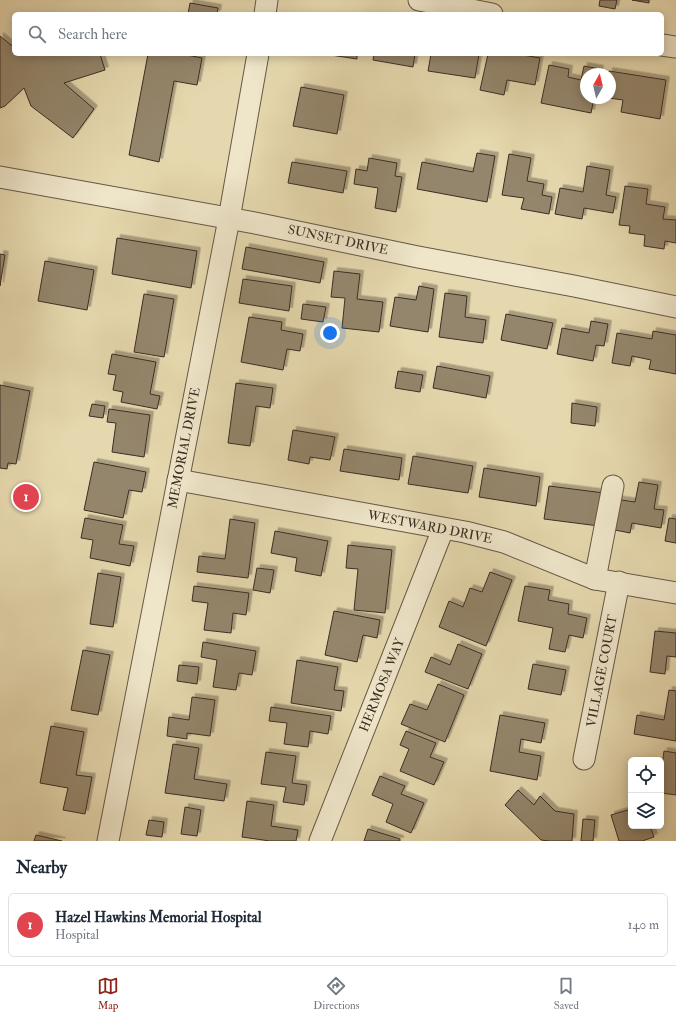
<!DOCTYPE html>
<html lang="en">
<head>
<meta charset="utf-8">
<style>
	:root { --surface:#fff; --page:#f2f2f3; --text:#1f2937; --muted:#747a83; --line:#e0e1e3; --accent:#8f2418 }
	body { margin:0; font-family:"IM FELL Double Pica",serif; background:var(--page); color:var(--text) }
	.controls { position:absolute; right:12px; bottom:12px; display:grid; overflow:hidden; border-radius:6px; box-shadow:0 2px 10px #0003 }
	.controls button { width:36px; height:36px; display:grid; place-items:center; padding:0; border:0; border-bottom:1px solid var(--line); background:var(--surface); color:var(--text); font:20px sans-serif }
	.compass { position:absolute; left:580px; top:68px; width:36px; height:36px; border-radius:50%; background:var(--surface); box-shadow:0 2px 10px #0003; rotate:8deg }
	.you { position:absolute; left:330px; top:333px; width:14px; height:14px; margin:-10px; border:3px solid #fff; border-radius:50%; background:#1a73e8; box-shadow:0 0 0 6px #1a73e833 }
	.badge { display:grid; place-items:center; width:26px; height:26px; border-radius:50%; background:var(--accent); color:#fff; font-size:13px; font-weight:700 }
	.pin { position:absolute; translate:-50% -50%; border:2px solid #fff; box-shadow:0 1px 4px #0006 }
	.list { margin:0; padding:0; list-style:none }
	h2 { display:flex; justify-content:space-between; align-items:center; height:52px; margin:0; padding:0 16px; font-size:17px }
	h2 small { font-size:13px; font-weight:400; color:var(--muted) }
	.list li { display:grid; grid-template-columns:26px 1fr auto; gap:12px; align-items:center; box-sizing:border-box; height:64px; margin:0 8px 8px; padding:0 8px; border:1px solid var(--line); border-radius:6px }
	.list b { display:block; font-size:15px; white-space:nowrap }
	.list p { margin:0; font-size:13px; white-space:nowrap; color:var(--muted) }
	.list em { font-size:13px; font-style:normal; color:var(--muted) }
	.icon { flex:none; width:22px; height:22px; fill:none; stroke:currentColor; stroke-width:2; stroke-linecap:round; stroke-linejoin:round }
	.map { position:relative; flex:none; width:676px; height:841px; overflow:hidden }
	.search { position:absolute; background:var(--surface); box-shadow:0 2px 10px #0003; left:12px; right:12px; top:12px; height:44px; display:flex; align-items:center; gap:10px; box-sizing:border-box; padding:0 14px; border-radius:6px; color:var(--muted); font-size:15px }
	.sheet { height:124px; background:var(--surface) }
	nav { display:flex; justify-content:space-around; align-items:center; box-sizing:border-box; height:56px; border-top:1px solid var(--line); background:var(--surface); font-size:11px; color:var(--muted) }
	nav a { display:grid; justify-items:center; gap:2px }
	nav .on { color:var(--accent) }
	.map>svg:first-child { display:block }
</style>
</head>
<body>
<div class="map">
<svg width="676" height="841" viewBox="0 0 676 841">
	<defs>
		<filter id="shadow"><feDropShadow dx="3.5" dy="-3.5" stdDeviation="0" flood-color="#0004"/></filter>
	</defs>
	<rect width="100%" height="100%" fill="#e6d8ae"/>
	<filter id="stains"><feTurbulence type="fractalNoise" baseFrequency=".005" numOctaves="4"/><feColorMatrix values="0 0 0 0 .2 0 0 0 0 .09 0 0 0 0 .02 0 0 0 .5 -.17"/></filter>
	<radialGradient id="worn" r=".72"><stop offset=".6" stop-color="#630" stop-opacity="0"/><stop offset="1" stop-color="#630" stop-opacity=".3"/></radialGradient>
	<g fill="#94866c" stroke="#3b2e24" filter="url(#shadow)">
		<polygon points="600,0 617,0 615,9 599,6"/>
		<polygon points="632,0 649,0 649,3"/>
		<polygon points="190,3 218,8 217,14 188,14"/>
		<polygon points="0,36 11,45 14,46 14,54 100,54 105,70 64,83 94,109 73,138 31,106 24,88 5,106 0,108"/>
		<polygon points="148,54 182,54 202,58 197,85 174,81 159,162 129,155"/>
		<polygon points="324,54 357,54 357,59"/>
		<polygon points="374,54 415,54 413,67 373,60"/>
		<polygon points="431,54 479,54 475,78 428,71"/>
		<polygon points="488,54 517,54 540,58 535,85 507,80 504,95 480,90"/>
		<polygon points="549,65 569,69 568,77 581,80 584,66 600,69 599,74 586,74 586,98 594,98 591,113 541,103"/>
		<polygon points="609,71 666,80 660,119 621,112 623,100 609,98 610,98"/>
		<polygon points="301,87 344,95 337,134 293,126"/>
		<polygon points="477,153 495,156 487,202 417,189 422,162 473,172"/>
		<polygon points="509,154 531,158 527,181 544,184 542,195 552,197 549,214 521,209 524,198 502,195"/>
		<polygon points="369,158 397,163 395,176 402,177 396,212 375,208 378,188 354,184 356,169 367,171"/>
		<polygon points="292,162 347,171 343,193 288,183"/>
		<polygon points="587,166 610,170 606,195 616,197 613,213 584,208 582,219 555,214 560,188 583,192"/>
		<polygon points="625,186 648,189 646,204 665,207 663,219 676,220 676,243 665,241 664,249 644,246 645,235 629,233 630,226 619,225"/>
		<polygon points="117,238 197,251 191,288 112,274"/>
		<polygon points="246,247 324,262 320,283 242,269"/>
		<polygon points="0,254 5,255 0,286"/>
		<polygon points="45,261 94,270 87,310 38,301"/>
		<polygon points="334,271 360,274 357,299 383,302 379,332 342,328 345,298 331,297"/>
		<polygon points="243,279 292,286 289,311 239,303"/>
		<polygon points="419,286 434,289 428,332 390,326 395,297 416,300"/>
		<polygon points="445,293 467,296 465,317 486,320 483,343 439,337"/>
		<polygon points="144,294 174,299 164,357 134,352"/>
		<polygon points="303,304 326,307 323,322 301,319"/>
		<polygon points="506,314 553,323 547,349 501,340"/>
		<polygon points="249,317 282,322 281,330 303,334 300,351 287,349 283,370 241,362"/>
		<polygon points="591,321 608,324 604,346 596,345 593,361 557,354 562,328 589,333"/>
		<polygon points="653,331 676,335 676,374 649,369 651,360 632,356 630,366 612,363 617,333 652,339"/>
		<polygon points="112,354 156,362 150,394 160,396 157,409 121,402 123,392 113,390 116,375 108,374"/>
		<polygon points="437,366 490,376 486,398 433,388"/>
		<polygon points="398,371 423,375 420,392 395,388"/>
		<polygon points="236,383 273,388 270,408 256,406 250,446 228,443"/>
		<polygon points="0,385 30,391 16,464 8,463 7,469 0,468"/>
		<polygon points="572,403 597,407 595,426 571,423"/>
		<polygon points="92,404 105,406 103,418 89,416"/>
		<polygon points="109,409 150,415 144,457 112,452 116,423 107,422"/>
		<polygon points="293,430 335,437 330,460 310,457 309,464 288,460"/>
		<polygon points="344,449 402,458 399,480 340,471"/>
		<polygon points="413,456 473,466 468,493 408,484"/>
		<polygon points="94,462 146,472 142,492 129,490 123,518 84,510"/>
		<polygon points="484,468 540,477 536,506 479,497"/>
		<polygon points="639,482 658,485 654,509 664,510 661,528 632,523 630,533 610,529 615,499 635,502"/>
		<polygon points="549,486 604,493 599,526 544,519"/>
		<polygon points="85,518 123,525 119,544 134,546 130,566 90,558 93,540 81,538"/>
		<polygon points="669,518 676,519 676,543 665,541"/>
		<polygon points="230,519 255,523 248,578 197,572 199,556 225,559"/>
		<polygon points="275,531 328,541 321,576 295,571 297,558 271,553"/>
		<polygon points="348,545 392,550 385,613 354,610 358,569 346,568"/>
		<polygon points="257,568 274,570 270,593 253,590"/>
		<polygon points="490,572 512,580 486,646 439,627 449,601 463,607 470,588 482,592"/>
		<polygon points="98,573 121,577 113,627 90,624"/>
		<polygon points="194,586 249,593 246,615 233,613 231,633 204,630 208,603 192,601"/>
		<polygon points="525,586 550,590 548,600 569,604 568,614 587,618 583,638 569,635 565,652 549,649 553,628 518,621"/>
		<polygon points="334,611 380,620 377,638 363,635 357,662 325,655"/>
		<polygon points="655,631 676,633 676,657 667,656 665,674 650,672"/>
		<polygon points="203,642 256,651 252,675 239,673 236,690 213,687 217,660 201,657"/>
		<polygon points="458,644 482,654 468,689 425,672 431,657 450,665"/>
		<polygon points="83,650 110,655 98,715 71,710"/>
		<polygon points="297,660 338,667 334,690 344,691 341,711 291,703"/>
		<polygon points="533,664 566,670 561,695 528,689"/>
		<polygon points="179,665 199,667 197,684 177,681"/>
		<polygon points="438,684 464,695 445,742 401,724 410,704 427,710"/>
		<polygon points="669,690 676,691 676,741 634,734 637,715 664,720"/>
		<polygon points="192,697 215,700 210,736 187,733 187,739 167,736 169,717 189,720"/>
		<polygon points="271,707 331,716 328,734 310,731 308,747 284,744 287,723 269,721"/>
		<polygon points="500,715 545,723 541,743 521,739 519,752 541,756 537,780 490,771"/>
		<polygon points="51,726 84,732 76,775 92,777 85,814 63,810 68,788 40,783"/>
		<polygon points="406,731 436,743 430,757 444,762 434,785 400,771 409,749 400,745"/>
		<polygon points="173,744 199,748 194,779 227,784 224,801 165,793"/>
		<polygon points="664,751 676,753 676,795 661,793 661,773"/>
		<polygon points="266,752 296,756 292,783 307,785 304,805 283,802 286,787 261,784"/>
		<polygon points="380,776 405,786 401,794 424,803 411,833 386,822 393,804 372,795"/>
		<polygon points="518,790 534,805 540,796 555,811 574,814 572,841 550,841 541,840 505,805"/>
		<polygon points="247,801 274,805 271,826 298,830 296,841 270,841 242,837"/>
		<polygon points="185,807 201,810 197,836 181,834"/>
		<polygon points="631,809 631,826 650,826 654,837 642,841 619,841 611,815"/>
		<polygon points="583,819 595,820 593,841 581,841"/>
		<polygon points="149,820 164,822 162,837 146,835"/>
		<polygon points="368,829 400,839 400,841 364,841"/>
		<polygon points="36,835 62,841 34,841"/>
	</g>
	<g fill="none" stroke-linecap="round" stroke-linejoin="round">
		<g stroke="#665846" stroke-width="23">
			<g id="minor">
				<polyline points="419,0 492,14"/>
				<polyline points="265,14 267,0"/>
				<polyline points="662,45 676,47"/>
				<polyline points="0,177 255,223 418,257 574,286 676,307"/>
				<polyline points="178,480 465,532 504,542 595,579 676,593"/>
				<polyline points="595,579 613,486"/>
				<polyline points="584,759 619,582"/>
				<polyline points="108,841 229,219 258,54"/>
				<polyline points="320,841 443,529"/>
			</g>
		</g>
		<use href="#minor" stroke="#efe6ca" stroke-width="21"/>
	</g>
	<g text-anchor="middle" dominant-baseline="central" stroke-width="3.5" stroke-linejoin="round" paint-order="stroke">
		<g font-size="13" fill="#3b2e24" stroke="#efe6ca">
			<text transform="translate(338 240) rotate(12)">SUNSET DRIVE</text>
			<text transform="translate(184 448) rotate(-79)">MEMORIAL DRIVE</text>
			<text transform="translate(430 527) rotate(11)">WESTWARD DRIVE</text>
			<text transform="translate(602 671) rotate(-79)">VILLAGE COURT</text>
			<text transform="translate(382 685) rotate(-68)">HERMOSA WAY</text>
		</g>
	</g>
	<rect width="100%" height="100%" filter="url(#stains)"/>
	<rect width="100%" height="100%" fill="url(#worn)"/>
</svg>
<div class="controls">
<button><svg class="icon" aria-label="locate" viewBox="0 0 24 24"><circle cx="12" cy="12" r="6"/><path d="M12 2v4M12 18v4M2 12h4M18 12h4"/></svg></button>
<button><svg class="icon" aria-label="layers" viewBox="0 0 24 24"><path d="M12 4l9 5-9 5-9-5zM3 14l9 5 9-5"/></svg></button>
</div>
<svg class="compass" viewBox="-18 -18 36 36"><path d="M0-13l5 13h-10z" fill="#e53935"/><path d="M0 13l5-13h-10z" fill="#747a83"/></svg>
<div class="you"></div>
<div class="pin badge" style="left:26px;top:497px;background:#e0444e">1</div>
<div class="search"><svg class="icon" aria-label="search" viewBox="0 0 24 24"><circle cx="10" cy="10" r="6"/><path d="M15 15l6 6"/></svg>Search here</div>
</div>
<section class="sheet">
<h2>Nearby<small></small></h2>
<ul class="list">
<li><span class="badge" style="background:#e0444e">1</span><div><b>Hazel Hawkins Memorial Hospital</b><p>Hospital</p></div><em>140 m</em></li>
</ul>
</section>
<nav>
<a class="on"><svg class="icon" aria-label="map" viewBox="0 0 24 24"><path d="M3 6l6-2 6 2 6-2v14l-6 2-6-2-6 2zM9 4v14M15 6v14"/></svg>Map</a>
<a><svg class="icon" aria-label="directions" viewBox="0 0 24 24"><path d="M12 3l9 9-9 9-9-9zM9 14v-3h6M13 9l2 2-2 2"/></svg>Directions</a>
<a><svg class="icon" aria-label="saved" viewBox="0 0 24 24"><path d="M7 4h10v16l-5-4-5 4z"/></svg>Saved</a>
</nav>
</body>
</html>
